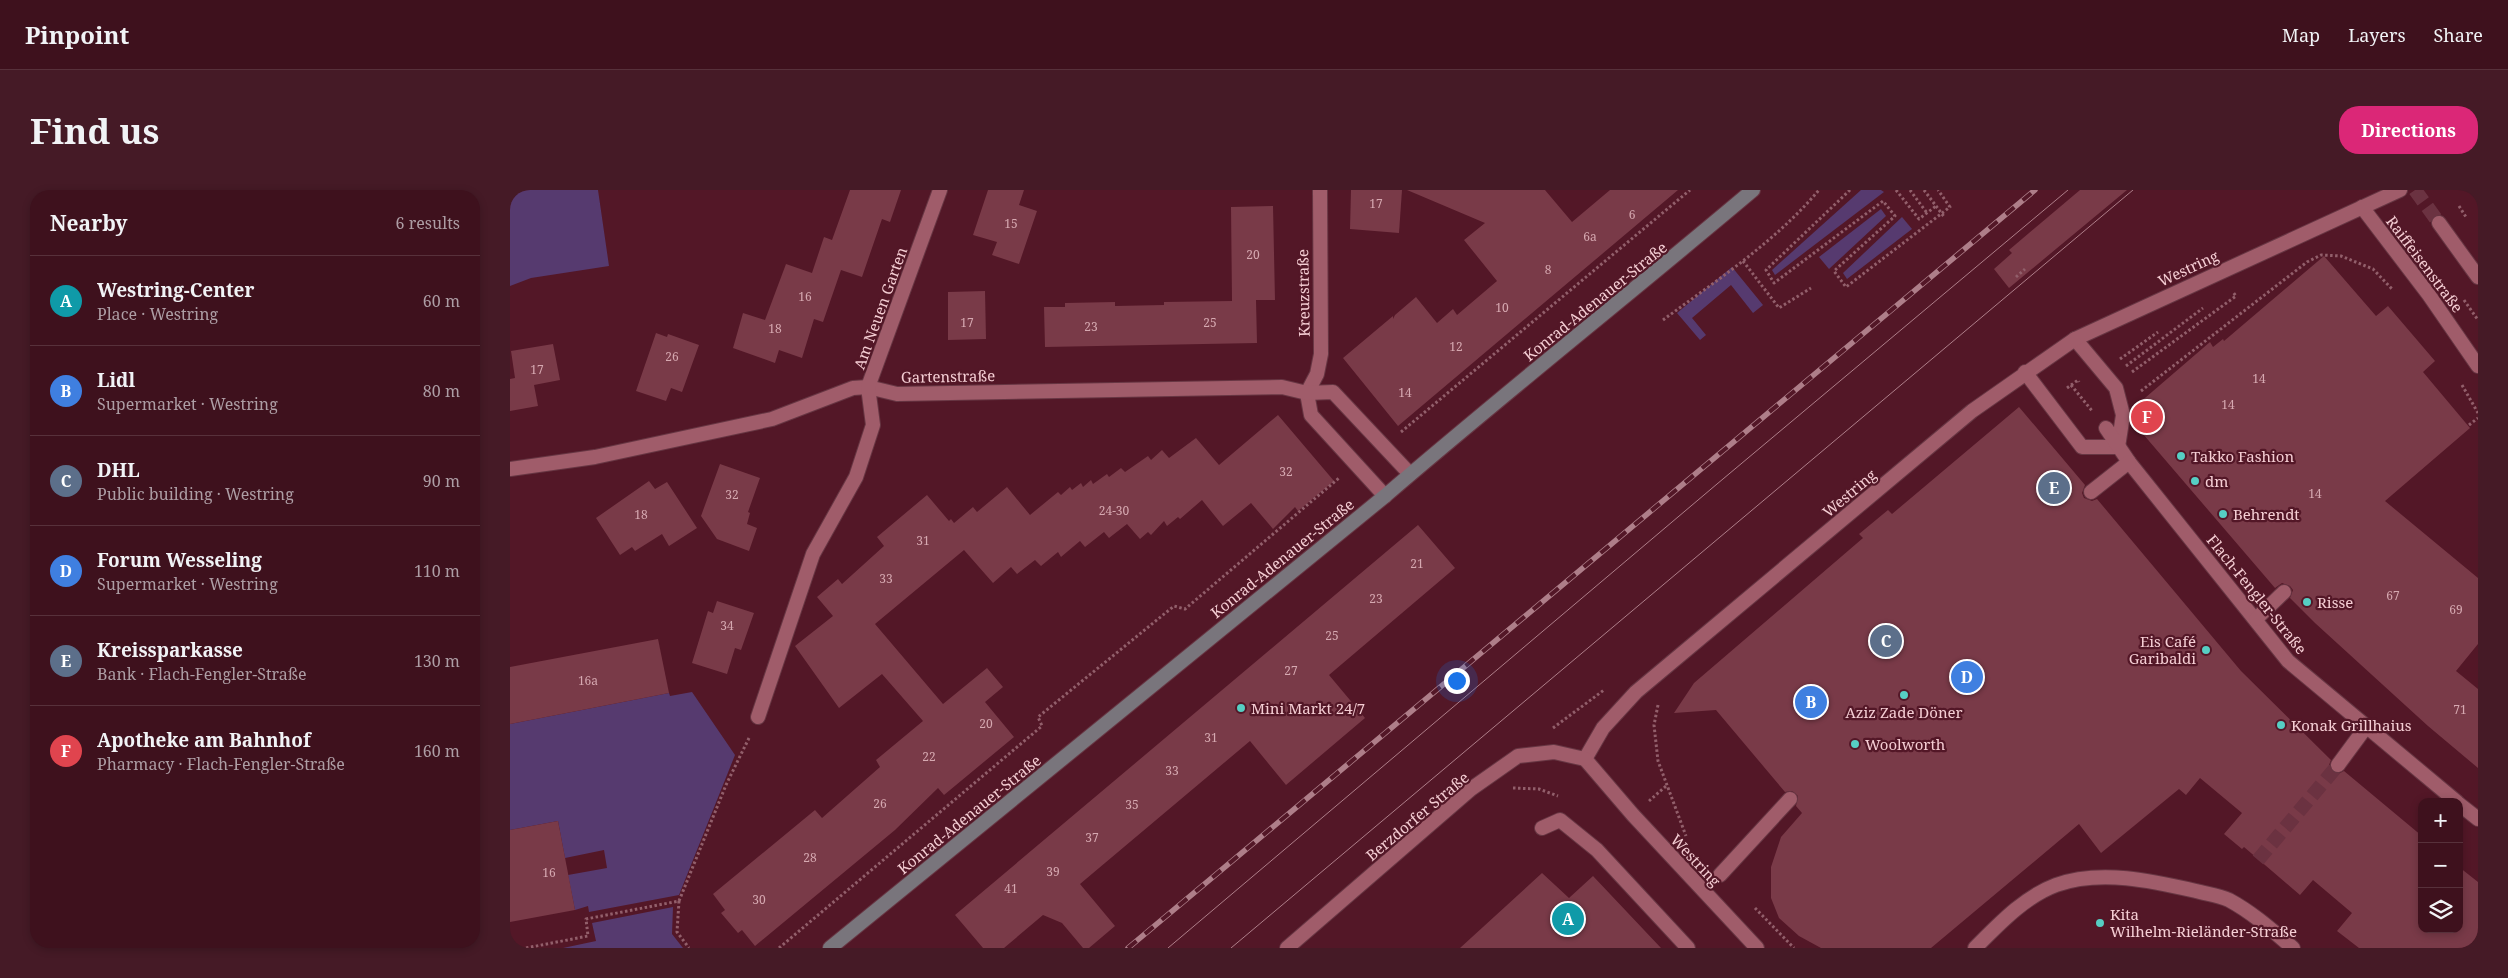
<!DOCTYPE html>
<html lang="en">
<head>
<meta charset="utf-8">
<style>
	:root { --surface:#3e111d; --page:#451a26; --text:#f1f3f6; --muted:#ad9da4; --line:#57313b; --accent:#db2777 }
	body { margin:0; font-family:"Noto Serif",serif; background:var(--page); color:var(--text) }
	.controls { position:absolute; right:15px; bottom:15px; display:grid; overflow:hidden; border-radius:10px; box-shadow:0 2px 8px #0003 }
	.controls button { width:45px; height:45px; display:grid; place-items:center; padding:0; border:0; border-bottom:1px solid var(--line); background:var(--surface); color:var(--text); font:25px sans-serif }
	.you { position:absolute; left:946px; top:490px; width:18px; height:18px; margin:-12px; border:4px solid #fff; border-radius:50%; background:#1a73e8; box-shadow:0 0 0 8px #1a73e833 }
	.badge { display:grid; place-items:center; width:32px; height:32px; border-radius:50%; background:var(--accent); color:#fff; font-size:16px; font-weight:700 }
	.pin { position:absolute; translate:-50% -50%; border:2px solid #fff; box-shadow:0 1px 5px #0006 }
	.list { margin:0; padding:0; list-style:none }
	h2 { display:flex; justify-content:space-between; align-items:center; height:65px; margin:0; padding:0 20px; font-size:21px }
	h2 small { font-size:16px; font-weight:400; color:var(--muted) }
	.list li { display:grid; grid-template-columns:32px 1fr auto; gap:15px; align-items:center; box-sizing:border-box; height:90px; padding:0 20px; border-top:1px solid var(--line) }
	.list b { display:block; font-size:19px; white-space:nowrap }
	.list p { margin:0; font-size:16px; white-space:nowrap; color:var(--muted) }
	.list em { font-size:16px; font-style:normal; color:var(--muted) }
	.icon { flex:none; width:28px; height:28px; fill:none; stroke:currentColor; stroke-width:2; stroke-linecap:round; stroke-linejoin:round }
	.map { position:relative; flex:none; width:1968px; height:758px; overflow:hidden; border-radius:20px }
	header { display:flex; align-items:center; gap:30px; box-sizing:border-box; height:70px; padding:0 25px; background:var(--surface); border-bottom:1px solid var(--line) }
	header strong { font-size:24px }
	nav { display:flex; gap:28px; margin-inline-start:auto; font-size:18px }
	.intro { display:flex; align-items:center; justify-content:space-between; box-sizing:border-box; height:120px; padding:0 30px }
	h1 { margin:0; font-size:35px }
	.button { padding:12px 22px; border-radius:20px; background:var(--accent); color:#fff; font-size:18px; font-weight:700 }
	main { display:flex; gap:30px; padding:0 30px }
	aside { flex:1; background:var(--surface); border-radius:20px; box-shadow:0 2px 8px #0003 }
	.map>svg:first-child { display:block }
</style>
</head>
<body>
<header>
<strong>Pinpoint</strong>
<nav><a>Map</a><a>Layers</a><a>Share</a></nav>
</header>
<div class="intro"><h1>Find us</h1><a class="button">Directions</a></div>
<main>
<aside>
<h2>Nearby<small>6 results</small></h2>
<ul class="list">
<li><span class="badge" style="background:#0f9aa8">A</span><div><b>Westring-Center</b><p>Place · Westring</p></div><em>60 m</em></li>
<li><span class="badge" style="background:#3f7fe0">B</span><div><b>Lidl</b><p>Supermarket · Westring</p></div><em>80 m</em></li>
<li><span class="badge" style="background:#5c6f8a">C</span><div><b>DHL</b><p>Public building · Westring</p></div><em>90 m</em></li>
<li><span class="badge" style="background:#3f7fe0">D</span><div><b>Forum Wesseling</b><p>Supermarket · Westring</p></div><em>110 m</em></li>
<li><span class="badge" style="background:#5c6f8a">E</span><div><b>Kreissparkasse</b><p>Bank · Flach-Fengler-Straße</p></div><em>130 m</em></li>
<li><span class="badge" style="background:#e0444e">F</span><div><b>Apotheke am Bahnhof</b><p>Pharmacy · Flach-Fengler-Straße</p></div><em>160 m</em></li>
</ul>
</aside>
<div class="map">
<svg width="1968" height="758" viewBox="0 0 1968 758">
	<rect width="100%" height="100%" fill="#531727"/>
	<g fill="#563a6f">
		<polygon points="0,0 88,0 99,76 21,88 0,96"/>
		<polygon points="1351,0 1371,0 1374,2 1265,85 1262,80"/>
		<polygon points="1371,19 1376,26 1319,79 1309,67"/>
		<polygon points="1392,27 1402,39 1337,89 1333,83"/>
		<polygon points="1222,77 1253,115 1243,123 1221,95 1182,128 1196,145 1190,150 1167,123"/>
		<polygon points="182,502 225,565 169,705 79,722 78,716 65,720 58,685 97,678 94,660 55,668 48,631 0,640 0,534 159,503 160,506"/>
		<polygon points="163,717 162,744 173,758 53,758 86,751 82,733"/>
	</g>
	<g fill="#793a48">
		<polygon points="340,0 391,0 380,32 372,29 352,87 331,80 313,132 304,129 292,168 269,160 265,173 223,158 233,123 255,130 276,74 302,83 314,47 322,50"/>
		<polygon points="478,0 514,0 509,15 527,21 509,74 482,65 487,52 463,45"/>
		<polygon points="841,0 892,0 889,43 840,39"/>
		<polygon points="897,0 1035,0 1062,32 1100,0 1168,0 888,236 833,168 883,126 883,129 885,125 906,107 927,133 943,119 947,125 987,91 954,50 975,33"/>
		<polygon points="1570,0 1617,0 1499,98 1484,79 1502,63 1499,60"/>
		<polygon points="763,16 765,110 746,110 747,153 535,157 534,117 555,117 555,113 605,112 605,116 654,115 654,112 722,111 721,17"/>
		<polygon points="1814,66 1866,126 1878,116 1925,171 1913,182 1960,238 1875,311 1968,388 1968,454 1946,481 1968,499 1968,578 1918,536 1805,433 1780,408 1783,400 1780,396 1772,393 1765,398 1621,230 1621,220 1700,152 1703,157 1713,149 1714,151"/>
		<polygon points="475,101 476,149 438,150 438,102"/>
		<polygon points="146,143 157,147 158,144 189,155 172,202 161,198 156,211 126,201"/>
		<polygon points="43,154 50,190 24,195 28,216 0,221 0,189 5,188 1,161"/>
		<polygon points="1509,217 1575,295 1572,303 1574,308 1582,311 1587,309 1731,481 1821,570 1819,575 1822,582 1828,584 1834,581 1912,646 1912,739 1949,739 1949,677 1968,692 1968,758 1849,758 1827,741 1842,723 1803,690 1790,705 1734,657 1732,659 1714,644 1732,623 1690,588 1676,605 1669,599 1591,663 1569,634 1421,758 1311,758 1289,746 1269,728 1261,708 1261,677 1271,647 1292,623 1286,616 1288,606 1282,601 1275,602 1206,520 1164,523 1184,493 1353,348 1349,344 1378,320 1382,324"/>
		<polygon points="768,225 824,291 788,321 785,317 763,339 741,313 713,336 692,310 670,329 668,327 657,336 654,331 641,345 638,342 630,349 617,334 599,348 594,342 575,357 570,351 551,367 548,362 531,376 525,370 507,384 501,377 483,393 454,360 365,434 433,514 477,478 493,497 475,512 504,547 434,605 428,598 385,640 245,756 232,740 228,743 211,723 215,720 203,704 305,620 312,628 370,577 366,570 413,531 372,484 329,518 285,456 323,426 307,407 328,389 332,394 374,356 367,347 417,305 439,331 441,329 444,333 463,317 467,322 497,297 520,325 548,302 551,305 560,297 562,300 571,293 573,297 581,290 583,294 597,284 599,287 611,278 615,282 638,266 641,270 652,260 659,268 686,248 709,275"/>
		<polygon points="210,274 250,288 238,322 240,323 237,334 247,338 239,361 207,349 191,326"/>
		<polygon points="139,291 145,299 157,292 187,338 159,356 152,344 125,361 122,357 110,365 86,328"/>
		<polygon points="908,335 945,378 819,485 855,528 776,595 740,551 570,694 605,736 579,758 573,758 552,733 533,725 494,758 473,758 445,725"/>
		<polygon points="207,411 244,423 231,460 225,458 217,484 182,473 198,421 203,423"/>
		<polygon points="148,449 159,503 0,534 0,477"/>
		<polygon points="48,631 65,720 0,732 0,640"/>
		<polygon points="1032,683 1059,708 1083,686 1151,758 950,758"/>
	</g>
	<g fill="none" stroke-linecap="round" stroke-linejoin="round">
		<polyline stroke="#6b3241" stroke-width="14" stroke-dasharray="14 7" stroke-linecap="butt" points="1748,670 1828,575"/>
		<polyline stroke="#6b3241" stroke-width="14" stroke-dasharray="14 7" stroke-linecap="butt" points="1905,0 1929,33"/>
		<g stroke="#673643" stroke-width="16">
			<g id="pedestrian">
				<polyline points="1565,149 1606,198 1613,225 1608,257"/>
				<polyline points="1515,182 1572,257 1608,257"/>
				<polyline points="1596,238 1619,272 1778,471 1947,612"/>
				<polyline points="1581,302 1619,272"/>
				<polyline points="1746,429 1774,402"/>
				<polyline points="1828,575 1856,537"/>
				<polyline points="1949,614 1968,629"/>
				<polyline points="1032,638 1050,630 1087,660 1178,758"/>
				<polyline points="1210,685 1280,609"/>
			</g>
		</g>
		<g stroke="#673643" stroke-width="16">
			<g id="minor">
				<polyline points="1852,17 1919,105 1968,176"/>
				<polyline points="797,203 807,184 811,164 810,0"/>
				<polyline points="797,203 801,225 875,306"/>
				<polyline points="0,279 85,267 262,229 343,198 358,197 387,204 772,197 797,203 823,202 900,284"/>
				<polyline points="248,527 303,364 346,287 363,235 358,197 430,0"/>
				<polyline points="1075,569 1093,538 1126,502 1462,221 1565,149 1890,0"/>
				<polyline points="1075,569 1123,625 1247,758"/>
				<polyline points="777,758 961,599 1008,566 1044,562 1075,569"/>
				<path d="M 1465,758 C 1489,734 1514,707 1546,695 C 1590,679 1643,691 1686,701 C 1697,704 1709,705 1719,710 C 1743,723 1763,741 1783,758"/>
			</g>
		</g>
		<g stroke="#673643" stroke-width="16">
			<polyline id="tertiary" points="1929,33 1968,87"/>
		</g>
		<g stroke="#673643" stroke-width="16">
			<path id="secondary" d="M 320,758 L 875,306 C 996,202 1121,103 1243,0"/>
		</g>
		<g stroke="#925f6b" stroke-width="3" stroke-dasharray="2.5 2.5" stroke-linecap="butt">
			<polyline points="1340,0 1256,80 1264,93 1373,11 1385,26 1324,81 1336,97 1440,17 1428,0"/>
			<polyline points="1386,0 1409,29 1426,16"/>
			<polyline points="1400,0 1417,23"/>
			<polyline points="1414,0 1435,28"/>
			<polyline points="1949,16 1956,27"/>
			<polyline points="1233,71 1269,118 1301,98"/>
			<polyline points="1506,87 1515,79"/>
			<polyline points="1954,110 1968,130"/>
			<path d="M 1153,130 C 1207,90 1265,52 1309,0"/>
			<polyline points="1610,169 1648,142"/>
			<polyline points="1616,176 1693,118"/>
			<polyline points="1622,182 1726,106 1723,102"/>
			<polyline points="1561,195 1583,222"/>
			<polyline points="1952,195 1968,223"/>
			<polyline points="1557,198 1568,190 1569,192"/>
			<polyline points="1631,201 1797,72 1811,65 1831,66 1863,79 1882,99"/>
			<polyline points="1959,235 1968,228"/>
			<polyline points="891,242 1180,0"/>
			<polyline points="1148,515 1144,535 1148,571 1176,646"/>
			<polyline points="1043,538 1094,500"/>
			<polyline points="1003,598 1029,599 1048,606"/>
			<polyline points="1139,611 1156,596"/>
			<polyline points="169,711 167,742 179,758"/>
			<polyline points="1245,718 1284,758"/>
			<polyline points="16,758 78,746 76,729 169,711 216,595 239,548"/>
			<polyline points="269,758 532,536 528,527 664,416 675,419 829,288"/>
		</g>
		<use href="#pedestrian" stroke="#a05c6a" stroke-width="14"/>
		<use href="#minor" stroke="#a05c6a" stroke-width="14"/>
		<use href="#tertiary" stroke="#a05c6a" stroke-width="14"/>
		<use href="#secondary" stroke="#79757c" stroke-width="14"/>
		<g stroke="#ae7e89" stroke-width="1">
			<polyline points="658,758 1207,294 1558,0"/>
			<polyline points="721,758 1623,0"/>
		</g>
		<g stroke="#ae7e89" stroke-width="5.5">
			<polyline id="rail" points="618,758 1525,0"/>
		</g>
		<use href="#rail" stroke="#531727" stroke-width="4" stroke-dasharray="11" stroke-linecap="butt"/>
	</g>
	<g fill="#56cec3" stroke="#531727" stroke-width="2">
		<circle cx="1671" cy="266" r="5"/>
		<circle cx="1685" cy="291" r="5"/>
		<circle cx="1713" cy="324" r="5"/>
		<circle cx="1797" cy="412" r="5"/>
		<circle cx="1696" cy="460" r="5"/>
		<circle cx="1394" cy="505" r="5"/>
		<circle cx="731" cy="518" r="5"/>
		<circle cx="1771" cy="535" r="5"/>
		<circle cx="1345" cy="554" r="5"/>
		<circle cx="1590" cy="733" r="5"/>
	</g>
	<g text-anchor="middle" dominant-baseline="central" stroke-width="4.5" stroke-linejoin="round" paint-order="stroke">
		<g font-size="12" fill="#d6a9b1">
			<text x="866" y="13">17</text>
			<text x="1122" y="24">6</text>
			<text x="501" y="33">15</text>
			<text x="1080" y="46">6a</text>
			<text x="743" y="64">20</text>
			<text x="1038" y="79">8</text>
			<text x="295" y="106">16</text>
			<text x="992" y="117">10</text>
			<text x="457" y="132">17</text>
			<text x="700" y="132">25</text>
			<text x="581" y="136">23</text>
			<text x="265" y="138">18</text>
			<text x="946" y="156">12</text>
			<text x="162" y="166">26</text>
			<text x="27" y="179">17</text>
			<text x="1749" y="188">14</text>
			<text x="895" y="202">14</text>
			<text x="1718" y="214">14</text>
			<text x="776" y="281">32</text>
			<text x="1805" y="303">14</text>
			<text x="222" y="304">32</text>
			<text x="604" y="320">24-30</text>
			<text x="131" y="324">18</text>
			<text x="413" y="350">31</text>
			<text x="907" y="373">21</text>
			<text x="376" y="388">33</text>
			<text x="1883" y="405">67</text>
			<text x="866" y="408">23</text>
			<text x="1946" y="419">69</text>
			<text x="217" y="435">34</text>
			<text x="822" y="445">25</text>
			<text x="781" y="480">27</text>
			<text x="78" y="490">16a</text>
			<text x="1950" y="519">71</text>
			<text x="476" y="533">20</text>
			<text x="701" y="547">31</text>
			<text x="419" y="566">22</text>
			<text x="662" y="580">33</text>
			<text x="370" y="613">26</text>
			<text x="622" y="614">35</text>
			<text x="582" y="647">37</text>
			<text x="300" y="667">28</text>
			<text x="543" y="681">39</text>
			<text x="39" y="682">16</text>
			<text x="501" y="698">41</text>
			<text x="249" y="709">30</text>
		</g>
		<g font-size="15" fill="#f5ced4" stroke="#531727">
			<text transform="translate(1915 74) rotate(53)">Raiffeisenstraße</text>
			<text transform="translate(1678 78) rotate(-25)">Westring</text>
			<text transform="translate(793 103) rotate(-91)">Kreuzstraße</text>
			<text transform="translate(1085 111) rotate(-39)">Konrad-Adenauer-Straße</text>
			<text transform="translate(370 118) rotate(-70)">Am Neuen Garten</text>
			<text transform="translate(438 186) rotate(-1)">Gartenstraße</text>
			<text transform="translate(1339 303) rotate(-40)">Westring</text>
			<text transform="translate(772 368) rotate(-39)">Konrad-Adenauer-Straße</text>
			<text transform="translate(1747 404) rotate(51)">Flach-Fengler-Straße</text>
			<text transform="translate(459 624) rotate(-39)">Konrad-Adenauer-Straße</text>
			<text transform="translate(907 626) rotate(-40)">Berzdorfer Straße</text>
			<text transform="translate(1186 670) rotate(47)">Westring</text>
		</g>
		<g font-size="15" fill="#f5ced4" stroke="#531727" text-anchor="start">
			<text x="1681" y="266">Takko Fashion</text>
			<text x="1695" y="291">dm</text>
			<text x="1723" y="324">Behrendt</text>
			<text x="1807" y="412">Risse</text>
			<text x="1686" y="451" text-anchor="end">Eis Café<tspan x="1686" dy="17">Garibaldi</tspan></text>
			<text x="741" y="518">Mini Markt 24/7</text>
			<text x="1394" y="522" text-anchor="middle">Aziz Zade Döner</text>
			<text x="1781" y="535">Konak Grillhaius</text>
			<text x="1355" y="554">Woolworth</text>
			<text x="1600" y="724">Kita<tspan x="1600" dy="17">Wilhelm-Rieländer-Straße</tspan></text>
		</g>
	</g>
</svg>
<div class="controls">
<button>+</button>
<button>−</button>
<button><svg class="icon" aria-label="layers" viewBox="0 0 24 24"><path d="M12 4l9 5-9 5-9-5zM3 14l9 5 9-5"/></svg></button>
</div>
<div class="you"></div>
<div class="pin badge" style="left:1058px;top:729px;background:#0f9aa8">A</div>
<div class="pin badge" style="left:1301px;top:512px;background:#3f7fe0">B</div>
<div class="pin badge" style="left:1376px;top:451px;background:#5c6f8a">C</div>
<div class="pin badge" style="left:1457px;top:487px;background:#3f7fe0">D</div>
<div class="pin badge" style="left:1544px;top:298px;background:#5c6f8a">E</div>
<div class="pin badge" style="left:1637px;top:227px;background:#e0444e">F</div>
</div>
</main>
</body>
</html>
